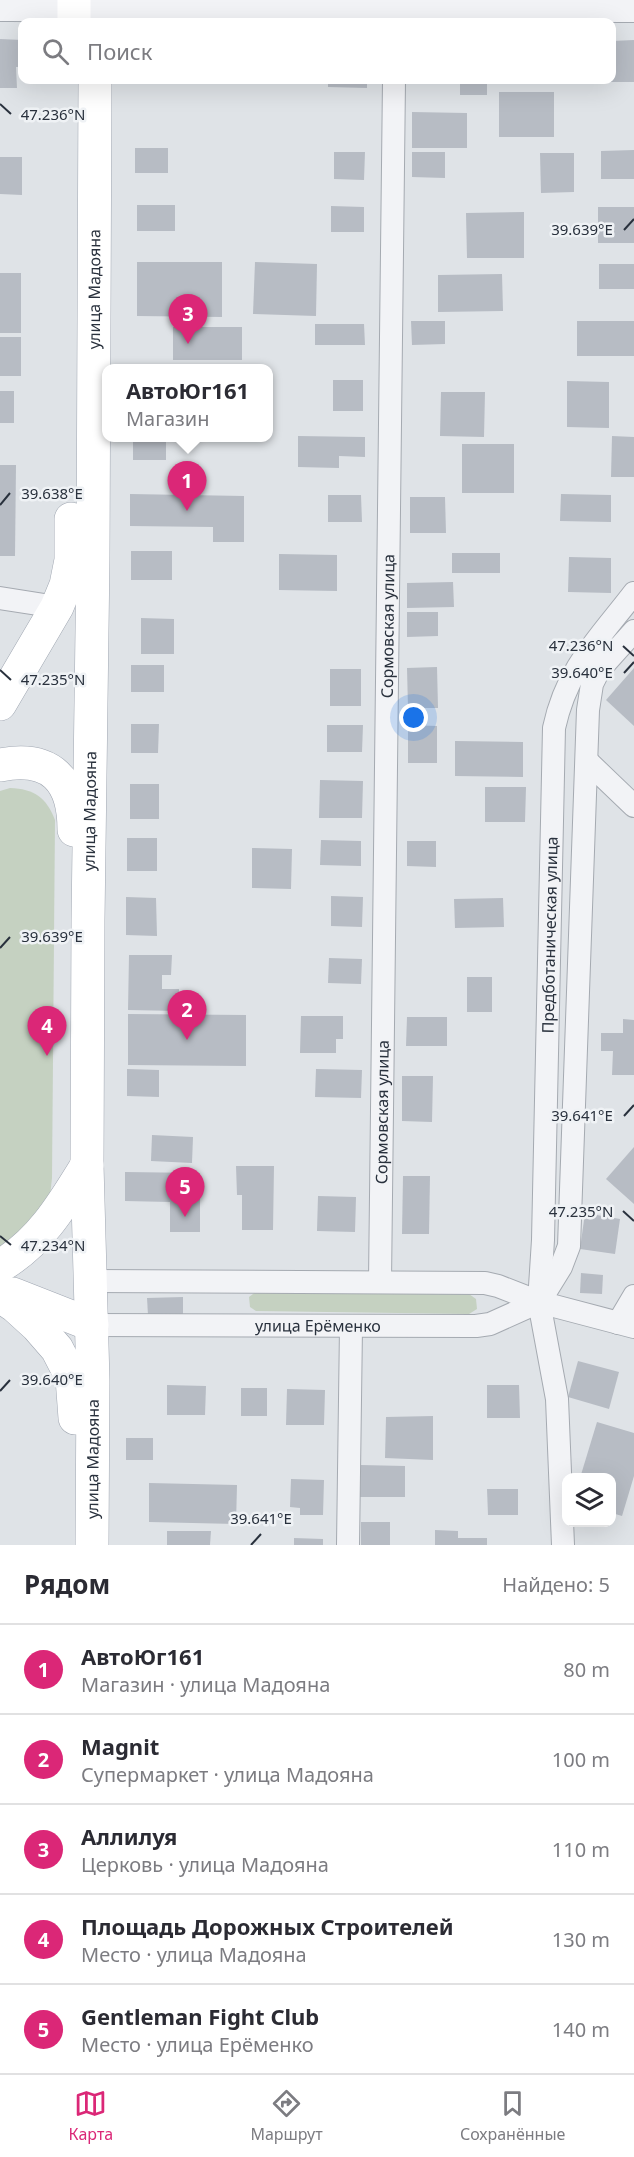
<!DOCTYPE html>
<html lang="ru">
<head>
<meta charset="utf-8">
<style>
	:root { --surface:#fff; --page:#f7f7f7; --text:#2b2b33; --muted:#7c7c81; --line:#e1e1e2; --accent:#db2777 }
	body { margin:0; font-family:"Noto Sans",sans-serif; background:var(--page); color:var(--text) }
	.controls { position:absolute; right:18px; bottom:18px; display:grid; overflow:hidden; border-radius:12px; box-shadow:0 6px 24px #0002 }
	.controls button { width:54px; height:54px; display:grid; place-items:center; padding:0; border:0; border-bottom:2px solid var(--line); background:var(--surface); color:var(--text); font:30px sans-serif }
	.you { position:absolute; left:414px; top:718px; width:21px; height:21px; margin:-15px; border:4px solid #fff; border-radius:50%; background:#1a73e8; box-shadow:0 0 0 9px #1a73e833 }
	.badge { display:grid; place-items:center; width:39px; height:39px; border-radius:50%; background:var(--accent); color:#fff; font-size:20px; font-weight:700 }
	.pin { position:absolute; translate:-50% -50px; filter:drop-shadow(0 2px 3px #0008) }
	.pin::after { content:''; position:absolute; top:32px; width:21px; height:18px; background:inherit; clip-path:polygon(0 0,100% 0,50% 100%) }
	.popup { position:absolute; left:102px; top:364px; width:171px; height:78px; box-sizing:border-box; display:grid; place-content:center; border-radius:12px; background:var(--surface); filter:drop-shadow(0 2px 4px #0005); font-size:20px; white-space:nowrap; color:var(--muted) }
	.popup b { font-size:22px; color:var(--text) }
	.popup::after { content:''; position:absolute; left:50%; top:100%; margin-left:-12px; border:12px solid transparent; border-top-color:var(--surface) }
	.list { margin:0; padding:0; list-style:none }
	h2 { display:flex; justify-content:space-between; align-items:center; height:78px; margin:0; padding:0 24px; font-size:26px }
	h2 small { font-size:20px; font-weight:400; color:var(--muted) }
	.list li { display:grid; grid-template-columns:39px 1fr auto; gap:18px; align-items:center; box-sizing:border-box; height:90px; padding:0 24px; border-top:2px solid var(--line) }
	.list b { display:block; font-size:22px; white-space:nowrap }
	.list p { margin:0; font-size:20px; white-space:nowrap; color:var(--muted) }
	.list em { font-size:20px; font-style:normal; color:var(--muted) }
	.icon { flex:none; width:33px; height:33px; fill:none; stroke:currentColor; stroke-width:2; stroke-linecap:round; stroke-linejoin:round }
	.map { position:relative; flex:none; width:634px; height:1545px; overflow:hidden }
	.search { position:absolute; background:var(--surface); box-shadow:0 6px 24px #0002; left:18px; right:18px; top:18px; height:66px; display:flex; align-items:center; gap:15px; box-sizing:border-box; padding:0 21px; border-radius:12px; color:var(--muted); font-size:22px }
	.sheet { height:528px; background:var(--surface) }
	nav { display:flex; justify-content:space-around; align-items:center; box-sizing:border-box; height:84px; border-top:2px solid var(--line); background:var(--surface); font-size:16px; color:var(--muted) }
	nav a { display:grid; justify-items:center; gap:3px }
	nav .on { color:var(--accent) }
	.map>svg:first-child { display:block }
</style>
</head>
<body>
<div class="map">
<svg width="634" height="1545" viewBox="0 0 634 1545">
	<rect width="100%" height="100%" fill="#dfe3e7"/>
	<g fill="#c5d1c1">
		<path d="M 10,788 C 34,789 46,797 55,820 L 52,1178 L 50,1196 L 43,1213 L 0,1249 L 0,791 Z"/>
		<polygon points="257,1291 469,1294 476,1299 477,1309 469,1314 256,1311 250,1307 249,1297"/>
	</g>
	<g fill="#b7bcc4">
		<polygon points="0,39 22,40 22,67 16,67 17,88 0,88"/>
		<polygon points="634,40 634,82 611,82 612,41"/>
		<polygon points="328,80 367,80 367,88 328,87"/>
		<rect x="460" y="80" width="27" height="15"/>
		<rect x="499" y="92" width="55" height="45"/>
		<polygon points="412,112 467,113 467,148 412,148"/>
		<rect x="135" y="148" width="33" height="25"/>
		<polygon points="634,150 634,179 601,179 601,151"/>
		<polygon points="334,152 365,152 364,180 334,179"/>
		<polygon points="412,152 445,152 445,178 412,177"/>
		<polygon points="540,153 574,153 574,192 541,193"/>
		<polygon points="0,157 22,157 22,195 0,194"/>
		<rect x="137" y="205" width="38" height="26"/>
		<polygon points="331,206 364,207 364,232 331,232"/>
		<rect x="598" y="207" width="36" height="36"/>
		<polygon points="524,212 524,258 467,258 466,213"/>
		<polygon points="137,262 222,262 222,317 137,316"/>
		<polygon points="255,262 317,264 316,316 253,314"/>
		<rect x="599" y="264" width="35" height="25"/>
		<rect x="0" y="273" width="21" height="60"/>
		<polygon points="502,274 503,311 438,312 438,275"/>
		<polygon points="411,321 445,321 445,344 412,345"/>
		<rect x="577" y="321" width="57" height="35"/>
		<polygon points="315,324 364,324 365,345 315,345"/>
		<rect x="173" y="327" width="69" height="33"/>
		<rect x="0" y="337" width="21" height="39"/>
		<rect x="333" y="380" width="30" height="31"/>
		<polygon points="567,381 609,382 609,428 567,427"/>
		<rect x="0" y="391" width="14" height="32"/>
		<polygon points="441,392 485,392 484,437 440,436"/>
		<polygon points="298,436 365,437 365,457 339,456 339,468 298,467"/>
		<polygon points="612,436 634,437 634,477 611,477"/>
		<rect x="133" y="438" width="33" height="22"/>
		<rect x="462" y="444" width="52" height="49"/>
		<polygon points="0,465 16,465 15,556 0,556"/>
		<polygon points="130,494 244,496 244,542 213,542 213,527 130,526"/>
		<polygon points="561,494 611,495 611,522 560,521"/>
		<polygon points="328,495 361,495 362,522 328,522"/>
		<polygon points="410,497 445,497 446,533 410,533"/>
		<rect x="131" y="551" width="41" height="29"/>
		<rect x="452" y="553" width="48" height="20"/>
		<polygon points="279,554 337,555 337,591 279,590"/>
		<polygon points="569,557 611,558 611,593 568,592"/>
		<polygon points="453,582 454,607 407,608 407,583"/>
		<polygon points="407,612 438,612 438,636 407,637"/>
		<polygon points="141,618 174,619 174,654 141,654"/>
		<rect x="131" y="665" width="33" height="27"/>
		<polygon points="437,667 438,708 408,708 407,668"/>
		<polygon points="634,668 634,726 606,700"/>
		<rect x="330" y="669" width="31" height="37"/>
		<polygon points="131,724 159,724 158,753 131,753"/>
		<polygon points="327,725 363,725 362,752 327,752"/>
		<polygon points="408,725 437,726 437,763 408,763"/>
		<polygon points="455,741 523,742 523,777 455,776"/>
		<polygon points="320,780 363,781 362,818 319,818"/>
		<rect x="130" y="784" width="29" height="35"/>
		<polygon points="485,787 526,787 525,822 485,822"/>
		<rect x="127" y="838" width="30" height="33"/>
		<polygon points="321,840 361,841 361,866 320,865"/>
		<polygon points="407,841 436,841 436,867 407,866"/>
		<polygon points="252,848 292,849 291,889 252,888"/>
		<polygon points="331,896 363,897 362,927 331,926"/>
		<polygon points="126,897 156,898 157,936 126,935"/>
		<polygon points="503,898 504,927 455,928 454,899"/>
		<polygon points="129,955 172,955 171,975 162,975 162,989 179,989 179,1011 128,1010"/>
		<polygon points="329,958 362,959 361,984 328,983"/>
		<rect x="467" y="977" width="25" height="35"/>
		<polygon points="128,1014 246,1015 246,1066 128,1065"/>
		<polygon points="301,1016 343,1016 343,1039 336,1039 336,1053 300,1053"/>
		<polygon points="407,1017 447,1017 447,1046 406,1046"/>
		<polygon points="623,1019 634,1020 634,1075 612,1075 613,1051 601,1051 601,1033 623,1033"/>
		<polygon points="127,1069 159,1070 159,1097 127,1096"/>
		<polygon points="316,1069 362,1070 361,1098 315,1097"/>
		<polygon points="402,1076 433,1076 432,1122 402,1121"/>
		<polygon points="152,1135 193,1137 192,1163 151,1161"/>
		<polygon points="634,1147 634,1204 606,1179"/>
		<polygon points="236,1166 274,1166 273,1230 242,1230 242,1195 237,1195"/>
		<polygon points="125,1172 200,1173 200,1232 170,1232 170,1202 125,1201"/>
		<polygon points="403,1176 430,1176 429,1234 402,1234"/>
		<polygon points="318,1196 356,1197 355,1232 317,1231"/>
		<polygon points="585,1213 620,1219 615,1254 580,1249"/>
		<polygon points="581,1273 603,1275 602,1294 580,1293"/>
		<polygon points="183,1297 183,1315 148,1315 147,1298"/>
		<polygon points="578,1361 619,1372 609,1409 568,1397"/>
		<polygon points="167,1385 206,1386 205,1415 167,1415"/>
		<polygon points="487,1385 519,1385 520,1418 487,1418"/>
		<rect x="241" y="1388" width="26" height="28"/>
		<polygon points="287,1389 325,1390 324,1425 286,1425"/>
		<polygon points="433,1416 433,1460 385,1458 386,1417"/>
		<polygon points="597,1422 634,1433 634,1476 622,1516 612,1513 612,1478 580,1478"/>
		<rect x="126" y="1438" width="27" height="22"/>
		<polygon points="361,1465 405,1466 405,1497 360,1497"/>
		<polygon points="291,1479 324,1480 323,1515 300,1515 300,1508 290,1507"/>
		<polygon points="149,1483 237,1485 236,1524 149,1522"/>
		<polygon points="487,1489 518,1489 518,1515 488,1515"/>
		<rect x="361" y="1522" width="29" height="23"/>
		<polygon points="435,1530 458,1531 458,1538 487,1538 487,1545 435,1545"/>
		<polygon points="167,1531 211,1531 210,1545 167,1545"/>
		<polygon points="294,1538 323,1539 323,1545 294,1545"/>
	</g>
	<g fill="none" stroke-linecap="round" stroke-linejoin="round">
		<g stroke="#a5aab1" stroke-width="24">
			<g id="street">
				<polyline points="0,10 634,11"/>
				<polyline points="0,598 57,607"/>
				<polyline points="587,761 634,806"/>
				<polyline points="92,1281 485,1283 498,1286 539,1302 634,1327"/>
				<path id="s1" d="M 380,1282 L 394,80"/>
				<polyline points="540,1301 561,1267 569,1246 588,710 592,684 599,670 634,631"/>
				<polyline points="618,1323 634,1296"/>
				<path id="s2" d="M 92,1325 L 476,1326 L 490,1324 L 539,1302"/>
				<polyline points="348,1545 351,1327"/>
				<path id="s3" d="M 563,1545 L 557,1399 L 539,1302 L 543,1240 L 554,728 C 567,668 598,640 634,593"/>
			</g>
		</g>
		<g stroke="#a0a7b2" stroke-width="34">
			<g id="primary">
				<polyline points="74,0 74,22"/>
				<polyline points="0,704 57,607 66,585 71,560 71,519"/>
				<path d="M 0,765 C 51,755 74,780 74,830"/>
				<path d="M 0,1266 C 41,1242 63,1204 87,1165"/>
				<polyline points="13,1294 92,1325"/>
				<polyline points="0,1296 15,1306 37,1326 57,1349 72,1378 75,1418"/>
				<path id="s4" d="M 92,1545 L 93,1381 L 87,1165 L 88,920 L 93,558 L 95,80"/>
			</g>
		</g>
		<use href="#street" stroke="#f2f3f6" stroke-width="22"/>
		<use href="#primary" stroke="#fff" stroke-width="33"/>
	</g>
	<path fill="none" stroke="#29313d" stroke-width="2" d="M 0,104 L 11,114M 624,230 L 634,219M 0,505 L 10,493M 623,646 L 634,656M 0,670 L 11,680M 624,673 L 634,662M 0,948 L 10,937M 624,1116 L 634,1105M 623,1211 L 634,1221M 0,1236 L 11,1245M 0,1391 L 10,1380M 251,1545 L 261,1534"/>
	<g text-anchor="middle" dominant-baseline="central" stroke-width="5" stroke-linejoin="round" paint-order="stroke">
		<g font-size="16" fill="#29313d" stroke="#eff2f5">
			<text stroke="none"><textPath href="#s4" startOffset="1256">улица Мадояна</textPath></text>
			<text stroke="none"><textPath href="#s1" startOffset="656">Сормовская улица</textPath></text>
			<text stroke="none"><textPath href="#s4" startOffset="734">улица Мадояна</textPath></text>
			<text stroke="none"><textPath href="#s3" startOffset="612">Предботаническая улица</textPath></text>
			<text stroke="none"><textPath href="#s1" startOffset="170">Сормовская улица</textPath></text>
			<text stroke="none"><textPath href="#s2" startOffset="226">улица Ерёменко</textPath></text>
			<text stroke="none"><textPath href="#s4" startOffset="86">улица Мадояна</textPath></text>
		</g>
	</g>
	<g font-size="15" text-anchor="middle" fill="#29313d" stroke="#eff2f5" stroke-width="5" stroke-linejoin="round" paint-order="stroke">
		<text x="53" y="120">47.236°N</text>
		<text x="582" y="235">39.639°E</text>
		<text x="52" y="499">39.638°E</text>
		<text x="581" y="651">47.236°N</text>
		<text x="582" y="678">39.640°E</text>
		<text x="53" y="685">47.235°N</text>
		<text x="52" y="942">39.639°E</text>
		<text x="582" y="1121">39.641°E</text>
		<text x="581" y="1217">47.235°N</text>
		<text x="53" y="1251">47.234°N</text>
		<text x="52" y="1385">39.640°E</text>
		<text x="261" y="1524">39.641°E</text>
	</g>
</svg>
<div class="controls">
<button><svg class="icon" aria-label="layers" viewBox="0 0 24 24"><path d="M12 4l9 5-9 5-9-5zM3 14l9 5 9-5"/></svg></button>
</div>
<div class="you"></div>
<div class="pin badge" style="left:187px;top:511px">1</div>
<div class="popup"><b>АвтоЮг161</b>Магазин</div>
<div class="pin badge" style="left:187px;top:1040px">2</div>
<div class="pin badge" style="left:188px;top:344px">3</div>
<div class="pin badge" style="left:47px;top:1056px">4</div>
<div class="pin badge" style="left:185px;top:1217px">5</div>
<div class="search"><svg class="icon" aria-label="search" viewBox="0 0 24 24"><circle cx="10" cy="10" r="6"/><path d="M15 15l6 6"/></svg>Поиск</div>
</div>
<section class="sheet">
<h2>Рядом<small>Найдено: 5</small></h2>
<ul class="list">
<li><span class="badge">1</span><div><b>АвтоЮг161</b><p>Магазин · улица Мадояна</p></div><em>80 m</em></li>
<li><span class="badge">2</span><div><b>Magnit</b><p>Супермаркет · улица Мадояна</p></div><em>100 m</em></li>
<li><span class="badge">3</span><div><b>Аллилуя</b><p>Церковь · улица Мадояна</p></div><em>110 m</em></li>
<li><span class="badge">4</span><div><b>Площадь Дорожных Строителей</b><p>Место · улица Мадояна</p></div><em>130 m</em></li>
<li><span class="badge">5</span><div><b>Gentleman Fight Club</b><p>Место · улица Ерёменко</p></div><em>140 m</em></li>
</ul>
</section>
<nav>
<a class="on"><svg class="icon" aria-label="map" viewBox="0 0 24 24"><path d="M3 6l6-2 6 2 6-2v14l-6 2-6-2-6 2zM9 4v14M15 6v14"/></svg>Карта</a>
<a><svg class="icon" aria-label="directions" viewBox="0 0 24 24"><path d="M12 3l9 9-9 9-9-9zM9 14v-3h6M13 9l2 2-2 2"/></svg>Маршрут</a>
<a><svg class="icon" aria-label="saved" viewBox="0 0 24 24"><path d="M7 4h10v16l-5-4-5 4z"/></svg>Сохранённые</a>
</nav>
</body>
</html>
